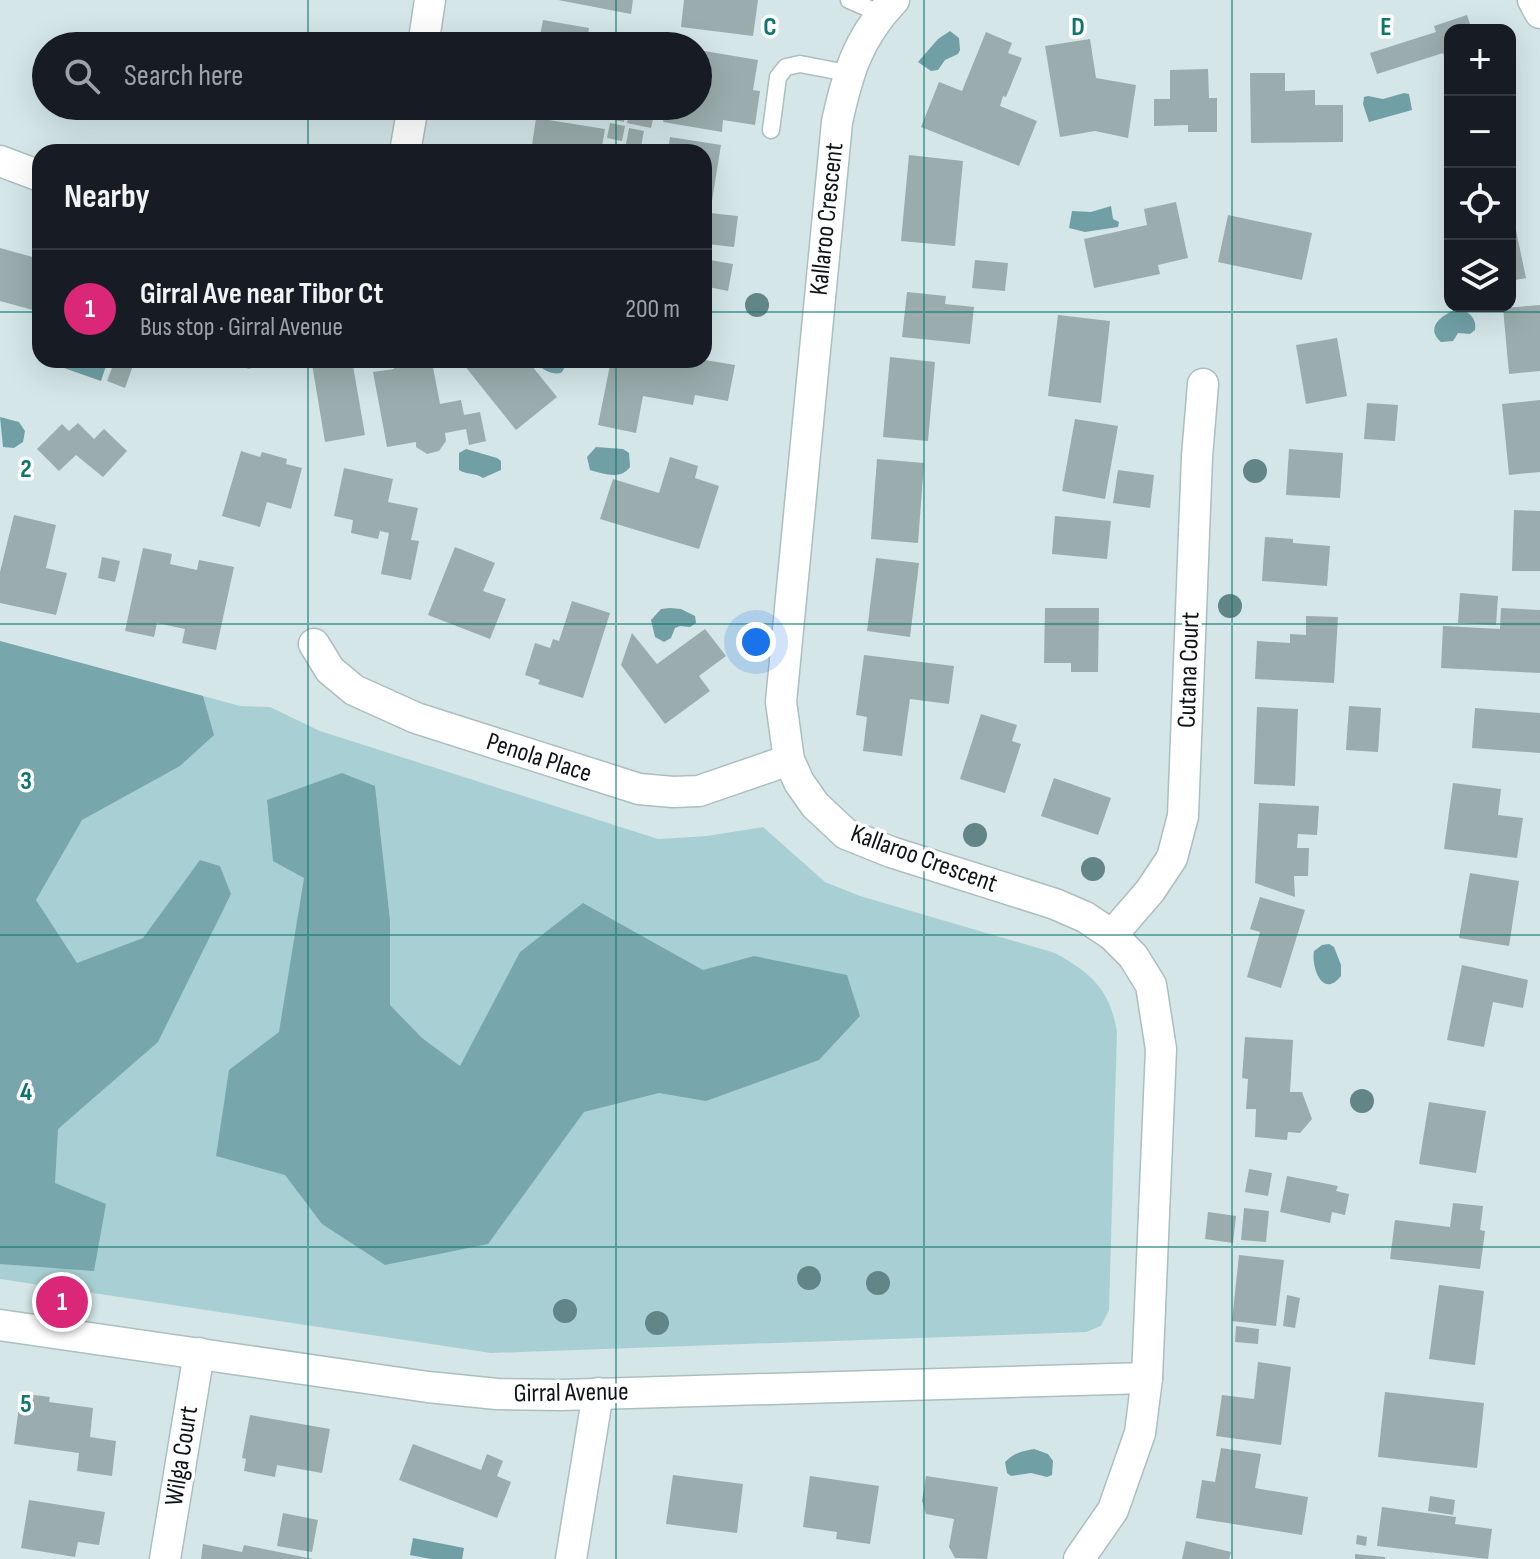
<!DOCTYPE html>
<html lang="en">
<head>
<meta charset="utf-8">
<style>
	:root { --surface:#171b24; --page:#20242c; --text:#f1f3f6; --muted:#9ea1a6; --line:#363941; --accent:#db2777 }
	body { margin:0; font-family:"Sofia Sans Condensed",sans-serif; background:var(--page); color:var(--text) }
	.controls { position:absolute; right:24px; top:24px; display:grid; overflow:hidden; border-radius:16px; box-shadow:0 8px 32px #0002 }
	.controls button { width:72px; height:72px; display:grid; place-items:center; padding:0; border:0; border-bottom:2px solid var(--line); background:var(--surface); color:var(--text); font:40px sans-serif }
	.you { position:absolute; left:756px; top:642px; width:28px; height:28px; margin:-20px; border:6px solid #fff; border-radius:50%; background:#1a73e8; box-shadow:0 0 0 12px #1a73e833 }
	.badge { display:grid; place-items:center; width:52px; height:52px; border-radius:50%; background:var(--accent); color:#fff; font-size:26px; font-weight:700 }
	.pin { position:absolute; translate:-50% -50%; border:4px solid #fff; box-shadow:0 2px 8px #0006 }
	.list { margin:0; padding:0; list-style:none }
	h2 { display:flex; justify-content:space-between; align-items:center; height:104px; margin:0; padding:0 32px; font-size:34px }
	h2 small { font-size:26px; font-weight:400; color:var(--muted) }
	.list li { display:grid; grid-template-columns:52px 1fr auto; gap:24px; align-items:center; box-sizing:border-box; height:120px; padding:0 32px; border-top:2px solid var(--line) }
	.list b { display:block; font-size:30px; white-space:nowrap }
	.list p { margin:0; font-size:26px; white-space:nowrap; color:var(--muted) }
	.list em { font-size:26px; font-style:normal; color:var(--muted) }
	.icon { flex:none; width:44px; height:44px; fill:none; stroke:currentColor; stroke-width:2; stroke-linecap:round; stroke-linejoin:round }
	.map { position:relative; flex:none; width:1540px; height:1559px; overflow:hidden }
	.search { position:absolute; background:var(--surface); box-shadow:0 8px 32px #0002; left:32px; top:32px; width:680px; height:88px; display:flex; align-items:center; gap:20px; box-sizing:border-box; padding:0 28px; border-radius:44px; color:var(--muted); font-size:30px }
	.panel { position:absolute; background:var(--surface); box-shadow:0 8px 32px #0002; left:32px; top:144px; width:680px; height:224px; border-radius:24px }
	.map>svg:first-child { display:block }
</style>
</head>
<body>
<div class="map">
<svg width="1540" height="1559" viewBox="0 0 1540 1559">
	<rect width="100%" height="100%" fill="#d4e6e8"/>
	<path fill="#a8d0d4" d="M 0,641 L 240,706 L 270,707 L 320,731 L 658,839 L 707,836 L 763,827 L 825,882 L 860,896 L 1055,953 C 1091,973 1110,989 1117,1032 L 1109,1310 L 1101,1326 L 1086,1332 L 491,1353 L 0,1279 Z"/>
	<g fill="#77a7ac">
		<polygon points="0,641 203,696 214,735 180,766 82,820 36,900 77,963 143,938 200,860 220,866 231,894 158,1042 58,1129 55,1183 106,1204 94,1271 0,1264"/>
		<polygon points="342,773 375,786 390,920 390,1005 422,1038 460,1066 520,952 583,903 703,970 754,956 847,975 860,1016 819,1060 706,1101 659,1093 584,1112 488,1244 385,1265 322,1224 285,1175 216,1156 229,1070 279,1032 304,878 273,861 267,800"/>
	</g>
	<g fill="#70a0a6">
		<polygon points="950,31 959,38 960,50 958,54 945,60 938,70 931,71 918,62 938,39"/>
		<polygon points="1404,93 1409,94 1412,110 1369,122 1363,104 1364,97 1368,96 1383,99"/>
		<polygon points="1111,206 1113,219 1119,222 1118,227 1085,232 1069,228 1072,211 1091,212"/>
		<path d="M 1460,308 C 1470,313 1477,319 1475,330 L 1470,334 L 1458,333 L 1453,341 L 1441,342 C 1423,326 1445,313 1460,308 Z"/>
		<polygon points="67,360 108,360 101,381 64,368"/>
		<path d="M 535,360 L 565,360 L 564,369 L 561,373 C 551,375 540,369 535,360 Z"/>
		<polygon points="0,417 19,422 25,431 23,442 14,448 3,447"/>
		<path d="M 596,447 L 623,449 L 629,453 L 630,467 C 621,480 604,474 590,470 L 587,457 Z"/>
		<path d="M 466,449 L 497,458 L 501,461 L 501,470 L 483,478 C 475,472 466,475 459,470 L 459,453 Z"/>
		<polygon points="670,608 681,609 695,616 696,623 690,627 680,626 675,628 671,638 664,642 655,637 651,620 661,609"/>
		<path d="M 1329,944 L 1334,947 L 1341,965 L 1341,976 C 1322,1000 1311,966 1314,951 L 1322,945 Z"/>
		<path d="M 1034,1449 L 1048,1454 L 1053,1461 L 1052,1475 L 1047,1477 L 1031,1473 L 1011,1476 L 1007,1473 L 1005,1462 C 1014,1453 1022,1451 1034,1449 Z"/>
		<polygon points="413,1538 464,1548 462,1559 431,1559 410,1555"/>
	</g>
	<g fill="#9aacad">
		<polygon points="558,0 633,0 631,14"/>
		<polygon points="684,0 758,0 753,36 681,27"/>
		<polygon points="1467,15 1472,30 1450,30 1450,73 1443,53 1377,74 1370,53 1436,32 1434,26"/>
		<polygon points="543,20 589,28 586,46 538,46"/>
		<polygon points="986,32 1012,43 1008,53 1022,58 1006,97 1003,96 1000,106 1037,121 1019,166 921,127 939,82 962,91"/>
		<polygon points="1090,39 1096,78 1136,85 1128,138 1095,131 1060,137 1045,46"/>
		<polygon points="698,50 758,60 753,90 760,91 755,125 723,120 722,132 663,122 666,106 698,106"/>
		<polygon points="1208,69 1209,98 1217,98 1217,132 1188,132 1188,125 1154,126 1154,99 1170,99 1170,70"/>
		<polygon points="1250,73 1285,73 1285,91 1315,90 1315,105 1343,105 1343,142 1251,143"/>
		<polygon points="611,106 626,107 624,122 609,119"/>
		<polygon points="630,110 654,115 651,128 627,123"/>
		<polygon points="536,118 605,129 601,152 531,152"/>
		<polygon points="610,123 625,126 622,141 607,138"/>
		<polygon points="629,128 644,131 641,147 626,144"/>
		<polygon points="670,137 721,145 710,213 738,216 734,247 707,244 708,231 704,243 704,152 668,152"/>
		<polygon points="909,155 963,161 955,246 901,241"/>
		<polygon points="1176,202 1188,258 1158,265 1160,274 1094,288 1084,239 1147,225 1144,209"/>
		<polygon points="1228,215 1312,233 1302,280 1218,262"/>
		<polygon points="1510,216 1513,216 1526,278 1510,281"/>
		<polygon points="0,248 40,259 40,312 0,301"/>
		<polygon points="704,259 733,264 728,291 704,286"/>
		<polygon points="975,260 1008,263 1005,291 972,288"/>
		<polygon points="907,292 946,296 945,304 974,307 970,344 902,337"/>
		<polygon points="1540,305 1540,371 1509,374 1503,308"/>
		<polygon points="1058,315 1110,321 1101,403 1048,396"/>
		<polygon points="1337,338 1347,396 1306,404 1296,345"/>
		<polygon points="890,357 935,362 928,441 883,437"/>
		<polygon points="115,360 135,360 125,388 107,381"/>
		<polygon points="212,360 252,360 250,369"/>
		<polygon points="318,360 352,360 365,435 325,442 312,364 323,362"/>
		<polygon points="410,360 411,365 432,362 440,404 461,400 464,415 480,412 486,441 469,445 466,429 445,433 446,441 439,451 427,454 416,447 416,442 387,447 373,372 394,369 392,363"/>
		<polygon points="460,360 527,360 557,397 516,430"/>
		<polygon points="611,360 705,360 735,365 728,401 695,395 693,405 643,396 636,433 598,425"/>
		<polygon points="1540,400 1540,472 1509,475 1502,404"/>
		<polygon points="1367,403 1398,405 1395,441 1364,439"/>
		<polygon points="1075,419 1118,426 1105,499 1062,491"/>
		<polygon points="78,423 94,439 104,429 127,451 103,477 76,455 59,471 37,449 62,424 69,431"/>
		<polygon points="1289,449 1343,453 1340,498 1286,495"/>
		<polygon points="241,451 260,457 262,452 287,459 286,464 302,468 291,509 267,502 260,527 222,516"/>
		<polygon points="670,457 698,466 695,478 719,486 699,549 600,519 613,479 659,493"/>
		<polygon points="877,459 924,463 918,543 871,539"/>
		<polygon points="344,468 393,479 388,502 418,508 411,540 419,541 411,580 381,574 389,533 380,531 378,539 351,533 353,520 334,516"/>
		<polygon points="1118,470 1154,475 1150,508 1113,503"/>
		<polygon points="1514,510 1540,511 1540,571 1512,571"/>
		<polygon points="14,515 56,525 46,568 67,573 56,615 0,603 0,572"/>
		<polygon points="1055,516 1111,521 1107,559 1052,554"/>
		<polygon points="1265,537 1293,539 1293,543 1330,546 1327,586 1262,581"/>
		<polygon points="455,547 495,563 483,591 506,599 490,639 428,615"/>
		<polygon points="143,548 172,554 170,564 197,570 199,560 234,567 216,650 182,643 185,629 157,623 154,637 125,631"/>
		<polygon points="102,557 120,561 115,582 98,578"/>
		<polygon points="876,558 919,563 910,637 867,631"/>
		<polygon points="1460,593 1498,596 1496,625 1458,623"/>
		<polygon points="572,601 610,613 583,698 538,684 540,680 525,675 535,643 550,648 553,639 559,641"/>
		<polygon points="1045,608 1099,608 1098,672 1071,672 1071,663 1044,663"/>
		<polygon points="1501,608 1540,610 1540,673 1441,668 1443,626 1500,629"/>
		<polygon points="1306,616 1338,617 1334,683 1255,679 1257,641 1290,643 1290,634 1306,635"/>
		<polygon points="705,629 726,656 699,676 710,691 665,724 621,665 632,633 657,664"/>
		<polygon points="864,655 954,666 949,704 910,699 902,756 863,751 867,717 856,715"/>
		<polygon points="1349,706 1381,708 1378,752 1346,750"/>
		<polygon points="1257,707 1298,709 1295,786 1254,784"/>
		<polygon points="1475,708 1540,713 1540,753 1472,748"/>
		<polygon points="981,714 1017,725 1012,741 1021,744 1005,793 960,779"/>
		<polygon points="1054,778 1111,798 1098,835 1041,816"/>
		<polygon points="1453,783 1501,789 1498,815 1523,818 1517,858 1444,849"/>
		<polygon points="1259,803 1319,806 1317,835 1298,834 1297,848 1309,848 1308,876 1294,876 1295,897 1255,883"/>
		<polygon points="1470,873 1519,881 1509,946 1459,938"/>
		<polygon points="1260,897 1305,910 1281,988 1247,977 1260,932 1250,929"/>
		<polygon points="1462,965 1528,980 1523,1008 1493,1002 1484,1047 1447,1040"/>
		<polygon points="1245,1037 1293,1040 1290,1092 1302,1092 1312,1119 1300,1133 1288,1132 1287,1140 1255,1137 1256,1109 1246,1109 1248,1079 1242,1078"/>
		<polygon points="1429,1102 1486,1111 1476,1173 1419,1164"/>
		<polygon points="1249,1169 1272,1173 1268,1196 1245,1192"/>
		<polygon points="1287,1176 1338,1186 1336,1191 1349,1194 1345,1215 1332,1212 1330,1223 1280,1212"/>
		<polygon points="1453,1203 1483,1206 1480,1230 1485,1231 1480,1269 1390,1259 1395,1220 1450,1227"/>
		<polygon points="1244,1208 1269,1211 1266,1242 1241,1240"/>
		<polygon points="1208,1212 1236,1216 1233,1243 1205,1239"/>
		<polygon points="1239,1255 1284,1260 1276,1326 1232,1321"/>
		<polygon points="1439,1285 1484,1291 1475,1365 1429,1359"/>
		<polygon points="1287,1295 1300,1298 1295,1328 1283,1326"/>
		<polygon points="1236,1326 1259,1329 1258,1344 1235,1342"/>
		<polygon points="1258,1362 1291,1367 1281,1445 1216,1436 1222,1395 1254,1399"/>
		<polygon points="1385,1392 1484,1403 1477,1468 1378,1457"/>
		<polygon points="27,1394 50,1397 49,1402 93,1408 90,1437 116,1441 112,1476 77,1471 79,1453 14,1444 20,1399 26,1400"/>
		<polygon points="250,1415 330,1429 322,1473 277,1465 275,1477 244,1471 246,1459 242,1458"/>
		<polygon points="413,1444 481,1470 487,1454 503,1461 497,1476 511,1482 497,1518 399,1480"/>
		<polygon points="1221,1448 1261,1454 1255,1488 1308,1497 1302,1535 1196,1518 1202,1480 1215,1482"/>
		<polygon points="673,1475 743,1484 737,1533 666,1524"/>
		<polygon points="810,1476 879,1486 870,1544 836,1539 837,1532 803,1527"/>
		<polygon points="926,1476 998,1487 987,1559 955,1558 949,1547 954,1519 926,1514 922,1501"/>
		<polygon points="1430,1496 1455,1500 1453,1515 1428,1511"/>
		<polygon points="29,1500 105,1512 99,1545 78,1542 75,1557 21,1548"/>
		<polygon points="1382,1507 1456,1517 1455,1524 1492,1529 1488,1559 1377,1546"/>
		<polygon points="283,1513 318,1520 312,1552 277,1546"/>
		<polygon points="1357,1535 1367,1537 1366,1546 1356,1544"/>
		<polygon points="1186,1541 1231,1552 1229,1559 1182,1559"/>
		<polygon points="203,1544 242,1552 244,1545 313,1559 201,1559"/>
		<polygon points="1355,1554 1385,1557 1385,1559 1355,1559"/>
	</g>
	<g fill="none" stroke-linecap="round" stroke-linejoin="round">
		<g stroke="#acbec0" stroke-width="19">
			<g id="lane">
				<polyline points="849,0 881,14"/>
				<polyline points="771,130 778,77 786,67 800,64 847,73"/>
			</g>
		</g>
		<g stroke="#acbec0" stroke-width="33">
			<g id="street">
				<path d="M 894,0 C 858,38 848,72 837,122 L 781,702 L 789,760 L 799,782 L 815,805 L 846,834 L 891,852 L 1055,904 L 1085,917 L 1112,935 L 1133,956 L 1151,985 L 1161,1049 L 1147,1378 L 1140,1433 L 1113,1510 L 1079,1559"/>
				<polyline points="1533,0 1540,13"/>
				<polyline points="423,46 430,0"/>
				<polyline points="405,152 413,106"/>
				<polyline points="0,161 40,176"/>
				<polyline points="314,644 330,670 354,690 416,718 639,789 673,792 699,791 789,760"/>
				<polyline points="1112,935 1150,891 1172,858 1183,816 1197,457 1203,384"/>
				<polyline points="0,1325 428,1387 497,1394 561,1395 1147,1378"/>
				<polyline points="165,1559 199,1353"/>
				<polyline points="571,1559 598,1393"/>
			</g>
		</g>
		<use href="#lane" stroke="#fff" stroke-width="16"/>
		<use href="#street" stroke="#fff" stroke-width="30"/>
	</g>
	<g fill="#628588">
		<circle cx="757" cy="305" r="12"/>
		<circle cx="1255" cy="471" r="12"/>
		<circle cx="1230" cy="606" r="12"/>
		<circle cx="975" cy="835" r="12"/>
		<circle cx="1093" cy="869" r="12"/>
		<circle cx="1362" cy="1101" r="12"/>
		<circle cx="809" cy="1278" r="12"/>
		<circle cx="878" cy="1283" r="12"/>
		<circle cx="565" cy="1311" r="12"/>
		<circle cx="657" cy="1323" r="12"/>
	</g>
	<path fill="none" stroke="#0f766e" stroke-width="2" stroke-opacity="0.55" d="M 308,0 L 308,46M 616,0 L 616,46M 924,0 L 924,1559M 1232,0 L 1232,1559M 308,106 L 308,152M 616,106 L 616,152M 0,312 L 40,312M 704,312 L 1540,312M 308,360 L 308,1559M 616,360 L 616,1559M 0,624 L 1540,624M 0,935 L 1540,935M 0,1247 L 1540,1247"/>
	<g text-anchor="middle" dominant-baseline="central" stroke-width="7" stroke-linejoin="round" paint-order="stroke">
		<g font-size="26" fill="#0e1415" stroke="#fff">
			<text transform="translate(827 219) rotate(-84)">Kallaroo Crescent</text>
			<text transform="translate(1189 670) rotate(-88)">Cutana Court</text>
			<text transform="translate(539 758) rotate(18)">Penola Place</text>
			<text transform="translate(924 859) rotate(20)">Kallaroo Crescent</text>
			<text transform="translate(571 1393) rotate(-1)">Girral Avenue</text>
			<text transform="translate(182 1456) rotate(-81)">Wilga Court</text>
		</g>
	</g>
	<g font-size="26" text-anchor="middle" font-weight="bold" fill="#0f766e" stroke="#fff" stroke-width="7" stroke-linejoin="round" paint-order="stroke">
		<text x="770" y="35">C</text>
		<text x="1078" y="35">D</text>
		<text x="1386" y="35">E</text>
		<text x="26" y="477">2</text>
		<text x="26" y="789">3</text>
		<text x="26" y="1100">4</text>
		<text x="26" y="1412">5</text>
	</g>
</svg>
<div class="controls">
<button>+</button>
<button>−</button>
<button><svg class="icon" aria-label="locate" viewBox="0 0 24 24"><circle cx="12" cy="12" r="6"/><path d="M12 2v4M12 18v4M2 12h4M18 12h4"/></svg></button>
<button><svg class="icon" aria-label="layers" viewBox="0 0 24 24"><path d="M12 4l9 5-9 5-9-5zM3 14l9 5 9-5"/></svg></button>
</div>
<div class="you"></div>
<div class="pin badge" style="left:62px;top:1302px">1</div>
<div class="search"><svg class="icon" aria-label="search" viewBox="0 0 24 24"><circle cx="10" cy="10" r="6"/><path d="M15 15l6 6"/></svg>Search here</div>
<section class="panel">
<h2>Nearby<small></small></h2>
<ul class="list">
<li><span class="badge">1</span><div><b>Girral Ave near Tibor Ct</b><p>Bus stop · Girral Avenue</p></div><em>200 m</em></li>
</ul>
</section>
</div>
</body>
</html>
